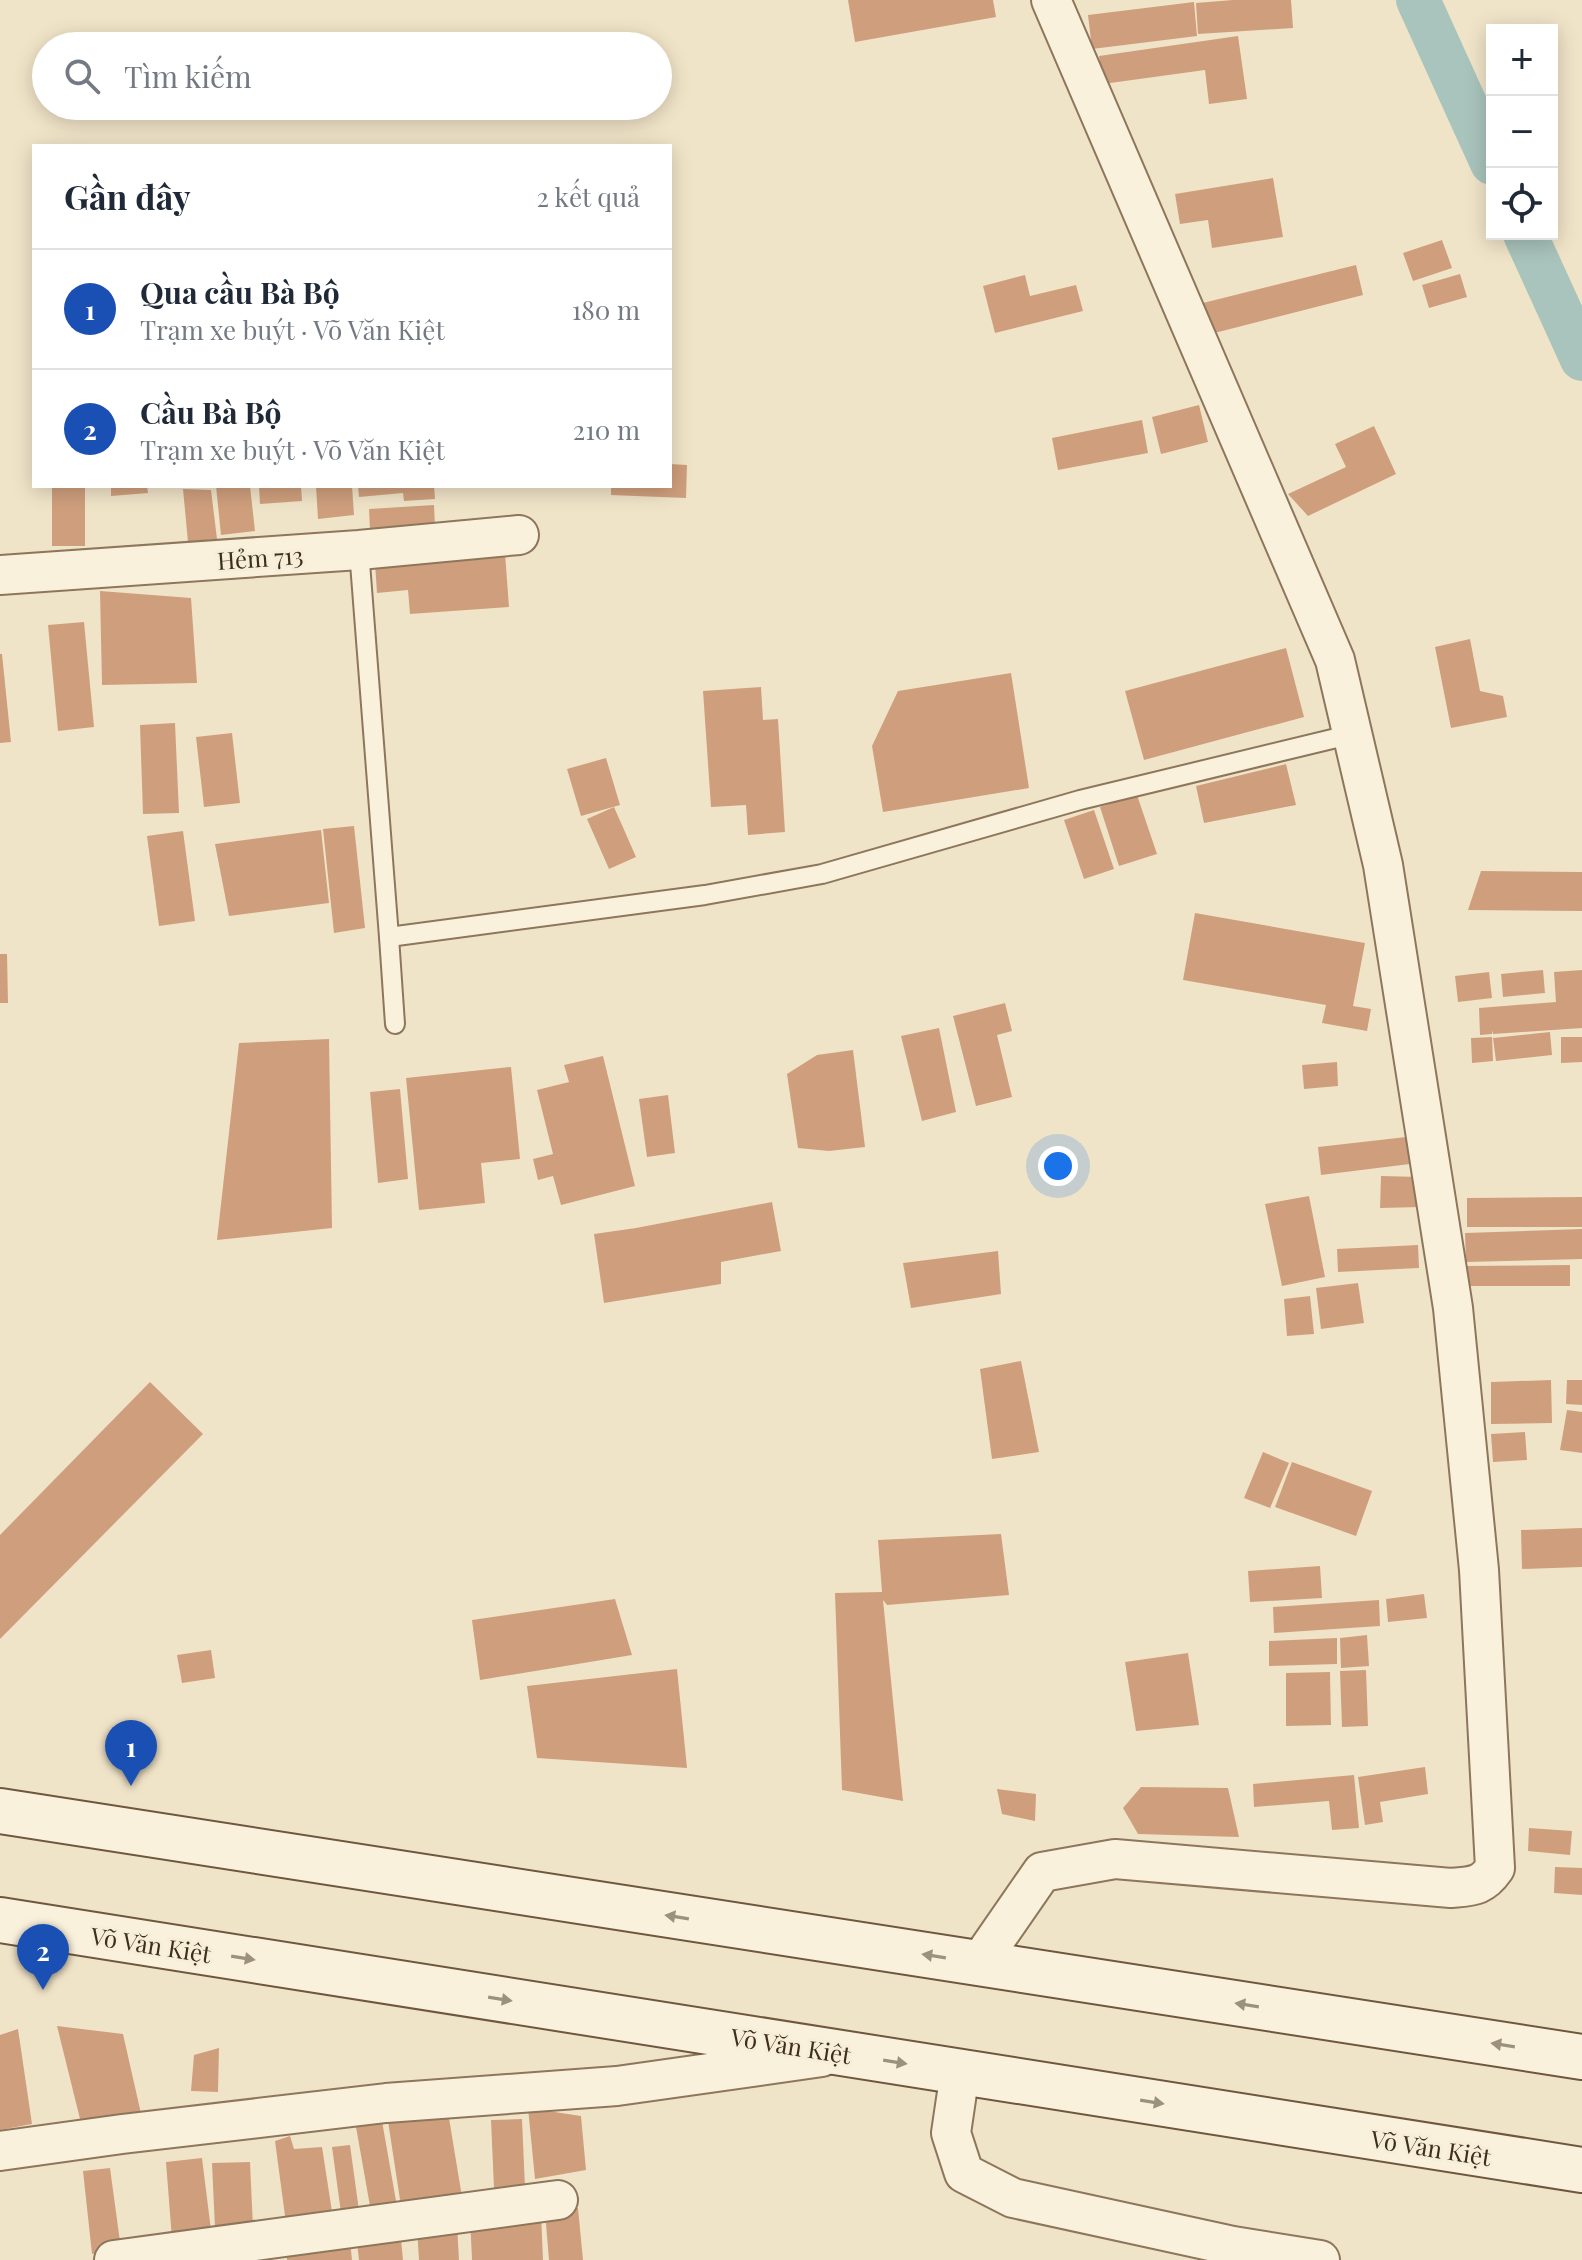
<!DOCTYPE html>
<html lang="vi">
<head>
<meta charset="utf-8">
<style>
	:root { --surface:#fff; --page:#f6f6f7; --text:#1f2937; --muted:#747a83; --line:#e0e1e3; --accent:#9e2a2b }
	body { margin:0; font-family:"Playfair Display",serif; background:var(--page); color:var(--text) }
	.controls { position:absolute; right:24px; top:24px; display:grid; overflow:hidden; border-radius:0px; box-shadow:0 4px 20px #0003 }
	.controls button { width:72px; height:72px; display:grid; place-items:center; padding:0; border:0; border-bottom:2px solid var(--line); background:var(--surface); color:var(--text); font:40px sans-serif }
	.you { position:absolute; left:1058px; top:1166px; width:28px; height:28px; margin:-20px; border:6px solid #fff; border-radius:50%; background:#1a73e8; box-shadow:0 0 0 12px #1a73e833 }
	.badge { display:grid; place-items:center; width:52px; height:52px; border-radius:50%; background:var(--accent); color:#fff; font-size:26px; font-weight:700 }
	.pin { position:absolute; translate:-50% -66px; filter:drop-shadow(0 2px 4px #0008) }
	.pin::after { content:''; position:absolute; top:42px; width:28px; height:24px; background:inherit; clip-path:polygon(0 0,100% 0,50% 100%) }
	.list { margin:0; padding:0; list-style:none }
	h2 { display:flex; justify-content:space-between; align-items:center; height:104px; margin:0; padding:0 32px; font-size:34px }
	h2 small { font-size:26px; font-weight:400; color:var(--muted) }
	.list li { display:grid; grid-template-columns:52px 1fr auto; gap:24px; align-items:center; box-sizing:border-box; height:120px; padding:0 32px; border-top:2px solid var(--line) }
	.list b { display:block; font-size:30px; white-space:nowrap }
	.list p { margin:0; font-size:26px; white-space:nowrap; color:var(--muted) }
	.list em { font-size:26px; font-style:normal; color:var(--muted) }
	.icon { flex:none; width:44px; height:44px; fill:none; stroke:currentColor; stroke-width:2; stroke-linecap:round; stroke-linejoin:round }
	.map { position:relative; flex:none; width:1582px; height:2260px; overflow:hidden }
	.search { position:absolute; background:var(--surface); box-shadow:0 4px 20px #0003; left:32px; top:32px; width:640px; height:88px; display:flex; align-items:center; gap:20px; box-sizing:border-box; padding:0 28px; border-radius:44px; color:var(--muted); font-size:30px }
	.panel { position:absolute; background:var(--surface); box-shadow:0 4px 20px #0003; left:32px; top:144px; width:640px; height:344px; border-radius:0px }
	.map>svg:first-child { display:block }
</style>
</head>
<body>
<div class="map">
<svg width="1582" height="2260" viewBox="0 0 1582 2260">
	<rect width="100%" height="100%" fill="#f0e4c8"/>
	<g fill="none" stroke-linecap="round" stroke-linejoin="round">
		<g stroke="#a9c4bc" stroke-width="44">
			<polyline points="1418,0 1492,163"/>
			<polyline points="1525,234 1582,359"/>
		</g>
	</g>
	<g fill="#cf9f7d">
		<polygon points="848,0 993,0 996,17 855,42"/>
		<polygon points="1233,0 1291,0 1293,28 1198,34 1196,3"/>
		<polygon points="1194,2 1197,36 1092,49 1088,15"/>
		<polygon points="1238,36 1247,99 1209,104 1205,70 1103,84 1099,56"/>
		<polygon points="1273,178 1283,237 1212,248 1208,220 1180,224 1175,194"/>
		<polygon points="1442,240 1452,268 1413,281 1403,253"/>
		<polygon points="1356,265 1363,295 1199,337 1191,306"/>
		<polygon points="1460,274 1467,297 1429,308 1422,285"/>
		<polygon points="1025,275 1030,296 1076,285 1083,311 995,333 983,286"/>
		<polygon points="1199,405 1208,442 1161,454 1152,417"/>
		<polygon points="1142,420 1148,453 1058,470 1052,438"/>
		<polygon points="1374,426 1396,474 1308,516 1288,494 1346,467 1335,444"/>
		<polygon points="670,464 687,465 686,498 611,495 611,486 670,486"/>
		<rect x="52" y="486" width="33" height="60"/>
		<polygon points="111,486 147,486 148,493 111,496"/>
		<polygon points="216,486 250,486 255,531 221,535"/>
		<polygon points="259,486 301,486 302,501 260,504"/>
		<polygon points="316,486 352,486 354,515 318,519"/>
		<polygon points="358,486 434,486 435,499 404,501 403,493 359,497"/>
		<polygon points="183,489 211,490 217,539 188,542"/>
		<polygon points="434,505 435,526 370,530 369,509"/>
		<polygon points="505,553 509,607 410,614 408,590 377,593 375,563"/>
		<polygon points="100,591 191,598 197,683 102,685"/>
		<polygon points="84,622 94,727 58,731 48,625"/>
		<polygon points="1470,639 1480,691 1503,696 1507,717 1451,728 1435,647"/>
		<polygon points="1286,648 1304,717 1144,760 1125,691"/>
		<polygon points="0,654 2,654 11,742 0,743"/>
		<polygon points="1011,673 1029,788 883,812 872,746 898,691"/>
		<polygon points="761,687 763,720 778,719 785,832 748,835 746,805 711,807 703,691"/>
		<polygon points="175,723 179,813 143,814 140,725"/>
		<polygon points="232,733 240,803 204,807 196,737"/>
		<polygon points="606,758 620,805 581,816 567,769"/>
		<polygon points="1286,764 1296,805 1204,823 1196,786"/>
		<polygon points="1137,795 1157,854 1119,866 1100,807"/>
		<polygon points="614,807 636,857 609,869 587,819"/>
		<polygon points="1094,810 1114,869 1084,879 1064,820"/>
		<polygon points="354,826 365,928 334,933 323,829"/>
		<polygon points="321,830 329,903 229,916 215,844"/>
		<polygon points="183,831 195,921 159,926 147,836"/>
		<polygon points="1481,871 1582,872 1582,911 1468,910"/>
		<polygon points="1195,913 1365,943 1353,1006 1371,1009 1367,1031 1322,1023 1326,1005 1183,980"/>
		<polygon points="0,954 7,954 8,1003 0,1003"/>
		<polygon points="1543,970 1545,993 1503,997 1501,974"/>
		<polygon points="1582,970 1582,1028 1493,1034 1492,1030 1492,1034 1480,1035 1479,1008 1556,1002 1554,972"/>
		<polygon points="1489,972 1492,998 1458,1002 1455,976"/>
		<polygon points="1005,1003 1012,1031 997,1035 1012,1097 976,1106 953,1016"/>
		<polygon points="939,1028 956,1112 922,1121 901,1036"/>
		<polygon points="1550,1032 1552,1055 1496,1061 1493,1038"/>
		<polygon points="1492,1037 1493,1061 1472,1063 1471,1038"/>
		<polygon points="1561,1037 1582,1037 1582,1062 1561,1063"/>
		<polygon points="329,1039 332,1228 217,1240 239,1043"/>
		<polygon points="853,1050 865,1147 829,1151 798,1148 787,1074 817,1055"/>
		<polygon points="603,1056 635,1186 561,1205 553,1176 538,1180 533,1159 553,1154 537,1090 569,1082 564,1065"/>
		<polygon points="1337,1062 1338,1086 1304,1089 1302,1065"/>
		<polygon points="511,1067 520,1159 481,1163 485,1203 419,1210 406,1078"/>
		<polygon points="400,1089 408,1179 378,1183 370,1092"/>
		<polygon points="668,1095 675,1153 647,1157 639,1099"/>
		<polygon points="1415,1136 1418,1163 1321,1175 1318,1147"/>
		<polygon points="1381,1176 1422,1177 1421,1207 1380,1208"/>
		<polygon points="1309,1196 1325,1277 1282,1286 1265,1204"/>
		<polygon points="1582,1197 1582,1227 1467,1227 1467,1198"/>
		<polygon points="772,1202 781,1251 721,1262 721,1284 604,1303 594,1234 636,1228"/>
		<polygon points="1582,1229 1582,1259 1466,1262 1465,1233"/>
		<polygon points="1418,1245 1419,1268 1338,1272 1337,1249"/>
		<polygon points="998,1251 1001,1294 911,1308 903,1263"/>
		<polygon points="1570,1265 1570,1286 1466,1286 1466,1266"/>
		<polygon points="1358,1283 1364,1323 1321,1329 1316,1288"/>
		<polygon points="1310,1296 1314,1334 1287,1336 1284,1299"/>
		<polygon points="1021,1361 1039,1452 992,1459 980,1369"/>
		<polygon points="1551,1380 1552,1423 1491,1424 1491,1382"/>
		<polygon points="1567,1380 1582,1380 1582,1405 1566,1404"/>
		<polygon points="150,1382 203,1434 0,1639 0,1535"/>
		<polygon points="1567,1410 1582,1412 1582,1453 1560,1450"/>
		<polygon points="1525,1432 1527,1460 1493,1462 1491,1434"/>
		<polygon points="1263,1452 1289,1463 1270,1508 1244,1498"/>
		<polygon points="1292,1462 1372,1491 1356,1536 1275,1507"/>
		<polygon points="1582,1528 1582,1567 1522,1569 1521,1530"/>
		<polygon points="1001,1534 1009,1595 887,1605 883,1600 903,1801 842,1790 835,1593 882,1592 878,1540"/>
		<polygon points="1320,1566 1322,1598 1250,1602 1248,1571"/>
		<polygon points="1424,1594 1427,1618 1388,1622 1386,1599"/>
		<polygon points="615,1599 632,1655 480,1680 472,1620"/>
		<polygon points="1379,1600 1380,1626 1274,1633 1273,1607"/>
		<polygon points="1367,1635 1369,1666 1341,1668 1340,1638"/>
		<polygon points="1337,1638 1337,1664 1269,1666 1269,1641"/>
		<polygon points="211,1650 215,1678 182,1683 177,1655"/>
		<polygon points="1188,1653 1199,1725 1136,1731 1125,1662"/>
		<polygon points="677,1669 687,1768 537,1758 527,1686"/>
		<polygon points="1366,1670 1368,1726 1342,1727 1340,1671"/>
		<polygon points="1330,1672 1331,1725 1286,1726 1286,1673"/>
		<polygon points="1425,1767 1428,1794 1380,1802 1383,1822 1365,1825 1358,1777"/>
		<polygon points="1354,1775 1359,1828 1332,1830 1329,1801 1254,1807 1253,1784"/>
		<polygon points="1141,1787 1228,1788 1239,1837 1138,1834 1123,1808"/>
		<polygon points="997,1789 1036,1794 1035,1821 1002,1814"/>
		<polygon points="1529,1828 1572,1831 1570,1855 1528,1851"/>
		<polygon points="1555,1867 1582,1868 1582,1895 1554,1893"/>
		<polygon points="57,2026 123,2034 142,2118 82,2127"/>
		<polygon points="18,2029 32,2124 0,2130 0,2035"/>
		<polygon points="219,2048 218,2092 191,2091 194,2055"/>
		<polygon points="528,2108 581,2116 586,2170 535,2179"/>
		<polygon points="448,2112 463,2203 402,2213 388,2121"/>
		<polygon points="522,2119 525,2188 494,2189 491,2120"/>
		<polygon points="382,2121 399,2218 373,2223 356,2127"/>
		<polygon points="290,2136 294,2149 322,2147 333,2218 287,2231 275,2141"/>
		<polygon points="350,2145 360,2218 342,2220 332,2147"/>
		<polygon points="202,2158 211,2230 172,2239 166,2162"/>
		<polygon points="250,2162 253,2228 215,2229 212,2163"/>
		<polygon points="110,2168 121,2249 92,2254 83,2171"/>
		<polygon points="578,2208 583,2260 549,2260 545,2212"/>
		<polygon points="541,2213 543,2260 472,2260 470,2217"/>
		<polygon points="457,2225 459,2260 419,2260 417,2227"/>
		<polygon points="400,2229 403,2260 359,2260 356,2234"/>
		<polygon points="350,2240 352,2260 287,2260 286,2245"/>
	</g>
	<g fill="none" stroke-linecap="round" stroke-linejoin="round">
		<g stroke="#8d765c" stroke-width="22">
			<g id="lane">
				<polyline points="359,550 389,937 705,895 822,874 1080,800 1353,734"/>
				<polyline points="389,937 395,1024"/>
			</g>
		</g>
		<g stroke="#8d765c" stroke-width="42">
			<g id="street">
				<polyline points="0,575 359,550 519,535"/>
				<path d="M 979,1963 L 1042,1872 L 1115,1859 L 1451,1888 C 1472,1886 1482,1887 1495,1868 L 1479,1570 L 1453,1308 L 1383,865 L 1335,660 L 1051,0"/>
				<polyline points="960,2072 951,2133 964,2173 1013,2198 1233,2246 1320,2260"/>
				<polyline points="0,2151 122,2134 386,2103 617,2086 822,2057"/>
				<polyline points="114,2260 558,2200"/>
			</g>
		</g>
		<g stroke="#6f573f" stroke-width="48">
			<g id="secondary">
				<polyline points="0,1811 1582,2057"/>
				<polyline points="0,1920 1582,2170"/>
			</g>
		</g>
		<use href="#lane" stroke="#faf1dc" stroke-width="18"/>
		<use href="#street" stroke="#faf1dc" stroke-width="38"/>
		<use href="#secondary" stroke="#faf1dc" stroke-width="44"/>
	</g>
	<defs><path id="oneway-solid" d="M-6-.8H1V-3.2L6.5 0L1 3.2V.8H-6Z" transform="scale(2)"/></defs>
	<g fill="#9c907e">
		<use href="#oneway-solid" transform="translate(677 1917) rotate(-171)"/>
		<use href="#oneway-solid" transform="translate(934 1956) rotate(-171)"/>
		<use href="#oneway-solid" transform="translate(243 1958) rotate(9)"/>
		<use href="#oneway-solid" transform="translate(500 1999) rotate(9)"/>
		<use href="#oneway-solid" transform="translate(1247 2005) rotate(-171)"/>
		<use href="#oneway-solid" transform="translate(1503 2045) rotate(-171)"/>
		<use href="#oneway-solid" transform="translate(895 2062) rotate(9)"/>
		<use href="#oneway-solid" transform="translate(1152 2102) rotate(9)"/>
	</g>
	<g text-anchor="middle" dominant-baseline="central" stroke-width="6" stroke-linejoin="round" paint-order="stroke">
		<g font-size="24" fill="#3d2e20" stroke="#f7eed8">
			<text transform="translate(260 557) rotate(-4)">Hẻm 713</text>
			<text transform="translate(151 1944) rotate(9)">Võ Văn Kiệt</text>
			<text transform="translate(791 2045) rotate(9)">Võ Văn Kiệt</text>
			<text transform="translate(1431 2147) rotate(9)">Võ Văn Kiệt</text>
		</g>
	</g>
</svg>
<div class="controls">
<button>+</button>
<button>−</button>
<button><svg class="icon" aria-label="locate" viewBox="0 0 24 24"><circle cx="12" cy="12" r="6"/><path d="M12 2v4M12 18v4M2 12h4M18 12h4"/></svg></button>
</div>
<div class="you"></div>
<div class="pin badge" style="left:131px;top:1786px;background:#1a4fb4">1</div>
<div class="pin badge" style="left:43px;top:1990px;background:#1a4fb4">2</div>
<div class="search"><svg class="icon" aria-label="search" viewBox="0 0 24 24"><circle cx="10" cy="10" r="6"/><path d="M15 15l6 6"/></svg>Tìm kiếm</div>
<section class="panel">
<h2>Gần đây<small>2 kết quả</small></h2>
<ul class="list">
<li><span class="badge" style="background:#1a4fb4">1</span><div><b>Qua cầu Bà Bộ</b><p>Trạm xe buýt · Võ Văn Kiệt</p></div><em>180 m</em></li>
<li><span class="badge" style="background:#1a4fb4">2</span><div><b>Cầu Bà Bộ</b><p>Trạm xe buýt · Võ Văn Kiệt</p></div><em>210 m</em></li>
</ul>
</section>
</div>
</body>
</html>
